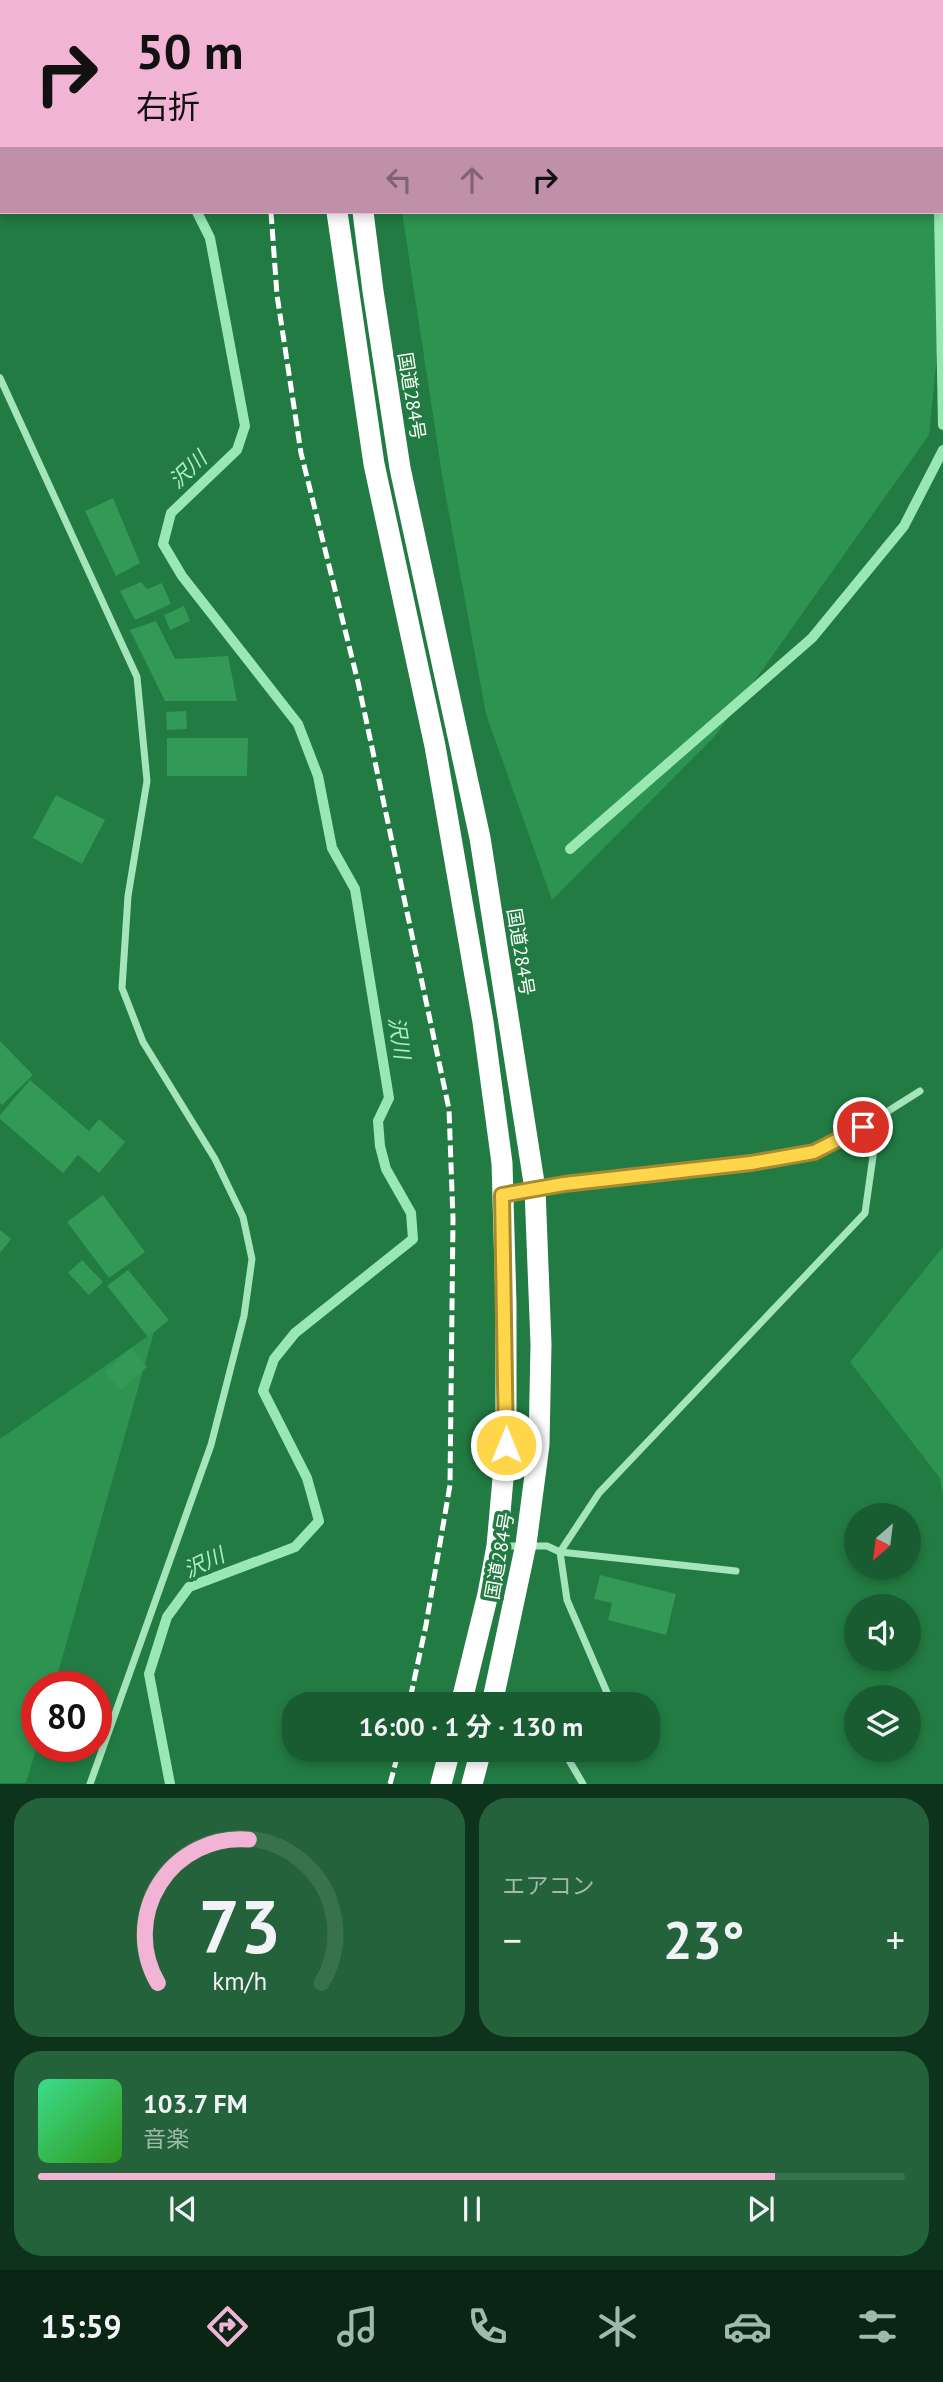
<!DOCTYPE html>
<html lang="ja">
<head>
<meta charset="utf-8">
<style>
	body { margin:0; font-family:"PT Sans","Noto Sans JP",sans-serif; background:#23623a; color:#f1f3f6; height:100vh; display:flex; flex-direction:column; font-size:26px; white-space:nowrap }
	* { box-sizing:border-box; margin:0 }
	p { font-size:23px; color:#9fbaac }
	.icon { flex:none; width:38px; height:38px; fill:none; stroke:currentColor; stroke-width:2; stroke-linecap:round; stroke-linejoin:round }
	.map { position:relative; height:1784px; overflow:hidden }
	.side { display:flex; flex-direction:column; gap:14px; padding:14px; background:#0e331c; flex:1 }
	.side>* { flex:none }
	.hud { position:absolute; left:0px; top:0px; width:943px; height:214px; box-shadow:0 4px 10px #0003; background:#f1b4d4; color:#111; overflow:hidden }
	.needle { width:46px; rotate:208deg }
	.tools { position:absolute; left:844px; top:1503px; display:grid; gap:14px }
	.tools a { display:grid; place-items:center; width:77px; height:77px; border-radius:50%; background:#1a5c32; box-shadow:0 4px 10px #0003; font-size:35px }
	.speed { position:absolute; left:21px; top:1671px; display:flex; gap:14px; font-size:35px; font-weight:700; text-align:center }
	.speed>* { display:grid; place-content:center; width:91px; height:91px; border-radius:50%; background:#1a5c32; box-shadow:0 4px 10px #0003; line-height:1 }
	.speed .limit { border:10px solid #d22; background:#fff; color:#111 }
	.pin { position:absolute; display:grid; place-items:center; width:60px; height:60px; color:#fff; margin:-30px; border:4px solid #fff; border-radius:50%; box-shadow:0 2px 7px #0007 }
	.me { position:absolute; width:77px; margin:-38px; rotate:0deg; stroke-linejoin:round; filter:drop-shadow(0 0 5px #0008) }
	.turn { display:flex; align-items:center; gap:24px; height:147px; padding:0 21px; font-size:32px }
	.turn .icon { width:91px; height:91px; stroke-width:2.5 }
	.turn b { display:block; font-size:49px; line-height:60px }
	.lanes { display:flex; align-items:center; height:66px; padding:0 21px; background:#0003; justify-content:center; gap:35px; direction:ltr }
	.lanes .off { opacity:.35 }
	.big { font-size:52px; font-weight:700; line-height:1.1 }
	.side .tile { flex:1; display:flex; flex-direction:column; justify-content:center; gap:10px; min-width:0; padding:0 24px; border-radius:28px; background:#23623a }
	.side .dial { align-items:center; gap:0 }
	.dial svg { height:182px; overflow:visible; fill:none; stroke:#38714d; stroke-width:7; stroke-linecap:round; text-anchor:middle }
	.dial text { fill:#f1f3f6; stroke:none }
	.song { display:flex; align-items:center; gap:21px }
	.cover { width:84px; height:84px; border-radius:10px; background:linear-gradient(135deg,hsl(150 70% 55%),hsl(110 70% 35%)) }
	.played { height:7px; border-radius:4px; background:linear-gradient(90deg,#f1b4d4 85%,#38714d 85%) }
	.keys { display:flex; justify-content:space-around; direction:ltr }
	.heat { display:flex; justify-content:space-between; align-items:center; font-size:38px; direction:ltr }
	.side .tiles { flex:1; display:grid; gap:14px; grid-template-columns:1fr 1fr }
	.tile:last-child { grid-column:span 2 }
	.trip { position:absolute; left:282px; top:1692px; width:378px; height:70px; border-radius:28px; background:#1a5c32; box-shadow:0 4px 10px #0003; font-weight:700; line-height:70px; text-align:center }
	.dock { display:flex; height:112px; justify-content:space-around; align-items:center; background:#0a2514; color:#9fbaac }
	.dock .icon { width:49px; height:49px }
	.dock .active { color:#f1b4d4 }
	.dock b { font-size:32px; color:#f1f3f6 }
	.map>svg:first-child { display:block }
	.green { fill:#2c9350 }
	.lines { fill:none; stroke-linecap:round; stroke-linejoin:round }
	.stream { stroke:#99e7b3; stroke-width:10 }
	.building { fill:#329956 }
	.street { stroke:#a5e5bb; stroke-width:7 }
	.highway { stroke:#fff; stroke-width:21 }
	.rail { stroke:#fff; stroke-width:5; stroke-dasharray:12 5; stroke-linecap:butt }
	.route-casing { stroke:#a68a30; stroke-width:18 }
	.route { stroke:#ffd54a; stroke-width:12 }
	.labels { text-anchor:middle; stroke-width:7; stroke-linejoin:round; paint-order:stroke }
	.street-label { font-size:19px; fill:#fff; stroke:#227b42 }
	.water-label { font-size:21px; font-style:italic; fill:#b0edc5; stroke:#227b42 }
</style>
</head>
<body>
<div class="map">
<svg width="943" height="1784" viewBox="0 0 943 1784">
	<rect width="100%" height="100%" fill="#227b42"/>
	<!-- green -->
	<g class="green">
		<polygon points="390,0 943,0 943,294 929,435 716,735 552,900 486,714 443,481 402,212 942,212 942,2"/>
		<polygon points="943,1247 943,1498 940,1478 850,1362"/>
		<polygon points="154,1332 54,1687 37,1687 37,1746 26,1783 0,1783 0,1439"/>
	</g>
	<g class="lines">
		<!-- stream -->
		<g class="stream">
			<polyline points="138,0 139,2"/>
			<polyline points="942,192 943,189"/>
			<polyline points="939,212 943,425"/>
			<polyline points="570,849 812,638 904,526 943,450"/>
			<polyline points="170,1784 149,1674 167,1617 189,1587 295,1547 319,1521 307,1478 263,1391 274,1359 295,1333 413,1239 411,1213 386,1169 380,1146 378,1121 389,1098 355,889 332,848 318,776 298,724 182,576 163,544 171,513 237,450 245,426 210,238 197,212"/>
		</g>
	</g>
	<!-- building -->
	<g class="building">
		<polygon points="113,498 140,563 116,576 85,511"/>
		<polygon points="141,582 147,589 162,583 171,604 135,620 120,591"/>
		<polygon points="184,606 190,621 170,630 164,615"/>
		<polygon points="156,621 175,659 228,656 237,701 165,701 130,630"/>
		<polygon points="186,711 187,729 167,730 166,712"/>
		<polygon points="167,738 248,738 247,776 167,776"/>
		<polygon points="56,795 105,820 82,864 33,838"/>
		<polygon points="0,1041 33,1075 2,1105 0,1103"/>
		<polygon points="30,1080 89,1131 99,1119 125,1142 99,1173 78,1155 63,1173 0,1119 0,1115"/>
		<polygon points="103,1195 145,1252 109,1278 67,1222"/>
		<polygon points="0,1230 11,1239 0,1253"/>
		<polygon points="82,1260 103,1282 89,1295 68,1273"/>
		<polygon points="128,1270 169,1320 148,1337 107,1286"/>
		<polygon points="131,1348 147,1367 121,1390 105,1372"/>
		<polygon points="600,1575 676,1594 666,1635 608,1620 612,1603 594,1599"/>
	</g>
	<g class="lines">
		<!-- street -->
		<g class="street">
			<polyline points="0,378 137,677 147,781 128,896 122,988 143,1042 215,1159 243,1217 252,1259 244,1316 211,1445 90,1784"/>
			<polyline points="507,1195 564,1184 751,1163 814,1152 863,1127 920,1091"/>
			<polyline points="498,1546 547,1546 560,1552 736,1571"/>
			<polyline points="467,1694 493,1701 517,1702 521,1704"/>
			<polyline points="612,1704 567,1600 560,1552 599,1493 865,1213 874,1149"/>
			<polyline points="563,1750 583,1784"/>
			<polyline points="632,1750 634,1754"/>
		</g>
		<!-- highway -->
		<g class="highway">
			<polyline points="325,0 325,2"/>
			<polyline points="354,2 354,0"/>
			<polyline points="337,212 374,464 435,746 483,1022 502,1163 506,1304 506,1445 497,1546 488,1594 461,1704"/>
			<polyline points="363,212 373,291 400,468 480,838 535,1189 541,1344 539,1445 526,1544 492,1704"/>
			<polyline points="441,1784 450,1750"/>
			<polyline points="472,1784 481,1750"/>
		</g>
		<!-- rail -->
		<g class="rail">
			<polyline points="258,2 258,0"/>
			<polyline points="271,212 277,295 301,453 358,682 449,1109 453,1219 450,1485 426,1625 409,1704"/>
			<polyline points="390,1784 399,1750"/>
		</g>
	</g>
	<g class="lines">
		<!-- route casing -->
		<g class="route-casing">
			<polyline id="route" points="506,1445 502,1195 564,1184 751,1163 814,1152 863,1127"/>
		</g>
		<!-- route -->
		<use href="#route" class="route"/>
	</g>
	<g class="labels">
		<!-- street labels -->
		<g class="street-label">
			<text transform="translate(412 396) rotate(81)" y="7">国道284号</text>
			<text transform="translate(521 952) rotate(81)" y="7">国道284号</text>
			<text transform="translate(499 1556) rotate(-80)" y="7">国道284号</text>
		</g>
		<!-- water labels -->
		<g class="water-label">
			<text transform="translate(188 470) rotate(-43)" y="7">沢川</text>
			<text transform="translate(399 1038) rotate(81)" y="7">沢川</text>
			<text transform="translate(204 1563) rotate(-25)" y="7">沢川</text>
		</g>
	</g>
</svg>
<div class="tools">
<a><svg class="needle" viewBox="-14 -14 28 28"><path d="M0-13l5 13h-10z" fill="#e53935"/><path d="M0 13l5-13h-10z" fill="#9fbaac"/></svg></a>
<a><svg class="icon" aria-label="sound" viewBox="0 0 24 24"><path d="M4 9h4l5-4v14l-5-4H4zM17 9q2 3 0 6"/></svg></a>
<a><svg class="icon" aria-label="layers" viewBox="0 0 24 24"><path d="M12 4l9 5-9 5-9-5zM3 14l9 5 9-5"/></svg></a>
</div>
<div class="speed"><div class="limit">80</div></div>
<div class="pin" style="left:863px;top:1127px;background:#d93025"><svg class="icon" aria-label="arrive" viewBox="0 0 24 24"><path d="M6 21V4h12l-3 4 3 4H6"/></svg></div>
<svg class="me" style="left:506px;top:1445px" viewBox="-20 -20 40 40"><circle r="17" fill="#ffd54a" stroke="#fff" stroke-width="3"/><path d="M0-11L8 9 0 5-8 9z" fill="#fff"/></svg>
<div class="trip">16:00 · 1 分 · 130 m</div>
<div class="hud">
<div class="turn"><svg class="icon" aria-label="right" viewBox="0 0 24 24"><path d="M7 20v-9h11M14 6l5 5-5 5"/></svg><div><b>50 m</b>右折</div></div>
<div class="lanes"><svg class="icon off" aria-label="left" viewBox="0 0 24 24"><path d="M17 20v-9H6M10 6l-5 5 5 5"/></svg><svg class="icon off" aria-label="ahead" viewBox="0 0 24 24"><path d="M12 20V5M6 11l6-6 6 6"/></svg><svg class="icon" aria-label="right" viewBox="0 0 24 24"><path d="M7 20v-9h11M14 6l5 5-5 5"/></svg></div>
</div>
</div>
<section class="side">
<div class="tiles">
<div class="tile dial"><svg viewBox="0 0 100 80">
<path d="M14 69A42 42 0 1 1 86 69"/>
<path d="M14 69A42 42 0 0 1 54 6" stroke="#f1b4d4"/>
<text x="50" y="56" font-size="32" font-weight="700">73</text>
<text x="50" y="72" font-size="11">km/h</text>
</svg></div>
<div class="tile"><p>エアコン</p>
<div class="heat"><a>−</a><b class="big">23°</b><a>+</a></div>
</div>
<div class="tile">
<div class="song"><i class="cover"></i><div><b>103.7 FM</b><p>音楽</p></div></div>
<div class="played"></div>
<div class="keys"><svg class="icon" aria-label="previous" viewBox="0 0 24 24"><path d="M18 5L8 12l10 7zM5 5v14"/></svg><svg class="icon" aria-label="pause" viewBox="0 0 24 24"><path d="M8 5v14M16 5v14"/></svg><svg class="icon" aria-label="next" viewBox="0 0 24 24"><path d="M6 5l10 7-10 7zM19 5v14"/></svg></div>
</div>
</div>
</section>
<nav class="dock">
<b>15:59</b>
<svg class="icon active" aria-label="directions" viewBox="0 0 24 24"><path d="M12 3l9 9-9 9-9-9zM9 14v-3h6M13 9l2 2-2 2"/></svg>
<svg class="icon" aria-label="music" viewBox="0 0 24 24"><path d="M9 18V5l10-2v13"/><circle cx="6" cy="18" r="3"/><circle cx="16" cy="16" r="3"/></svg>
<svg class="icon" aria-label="phone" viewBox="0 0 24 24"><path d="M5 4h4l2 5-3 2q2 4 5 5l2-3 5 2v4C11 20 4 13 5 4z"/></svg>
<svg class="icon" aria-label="climate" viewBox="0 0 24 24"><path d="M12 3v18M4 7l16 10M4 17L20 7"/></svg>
<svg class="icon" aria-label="car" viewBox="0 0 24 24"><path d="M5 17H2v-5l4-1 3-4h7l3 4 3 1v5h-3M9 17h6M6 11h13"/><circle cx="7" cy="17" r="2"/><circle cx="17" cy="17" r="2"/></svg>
<svg class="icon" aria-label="filters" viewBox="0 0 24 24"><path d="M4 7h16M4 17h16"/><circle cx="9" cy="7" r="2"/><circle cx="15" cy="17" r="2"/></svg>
</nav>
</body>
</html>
